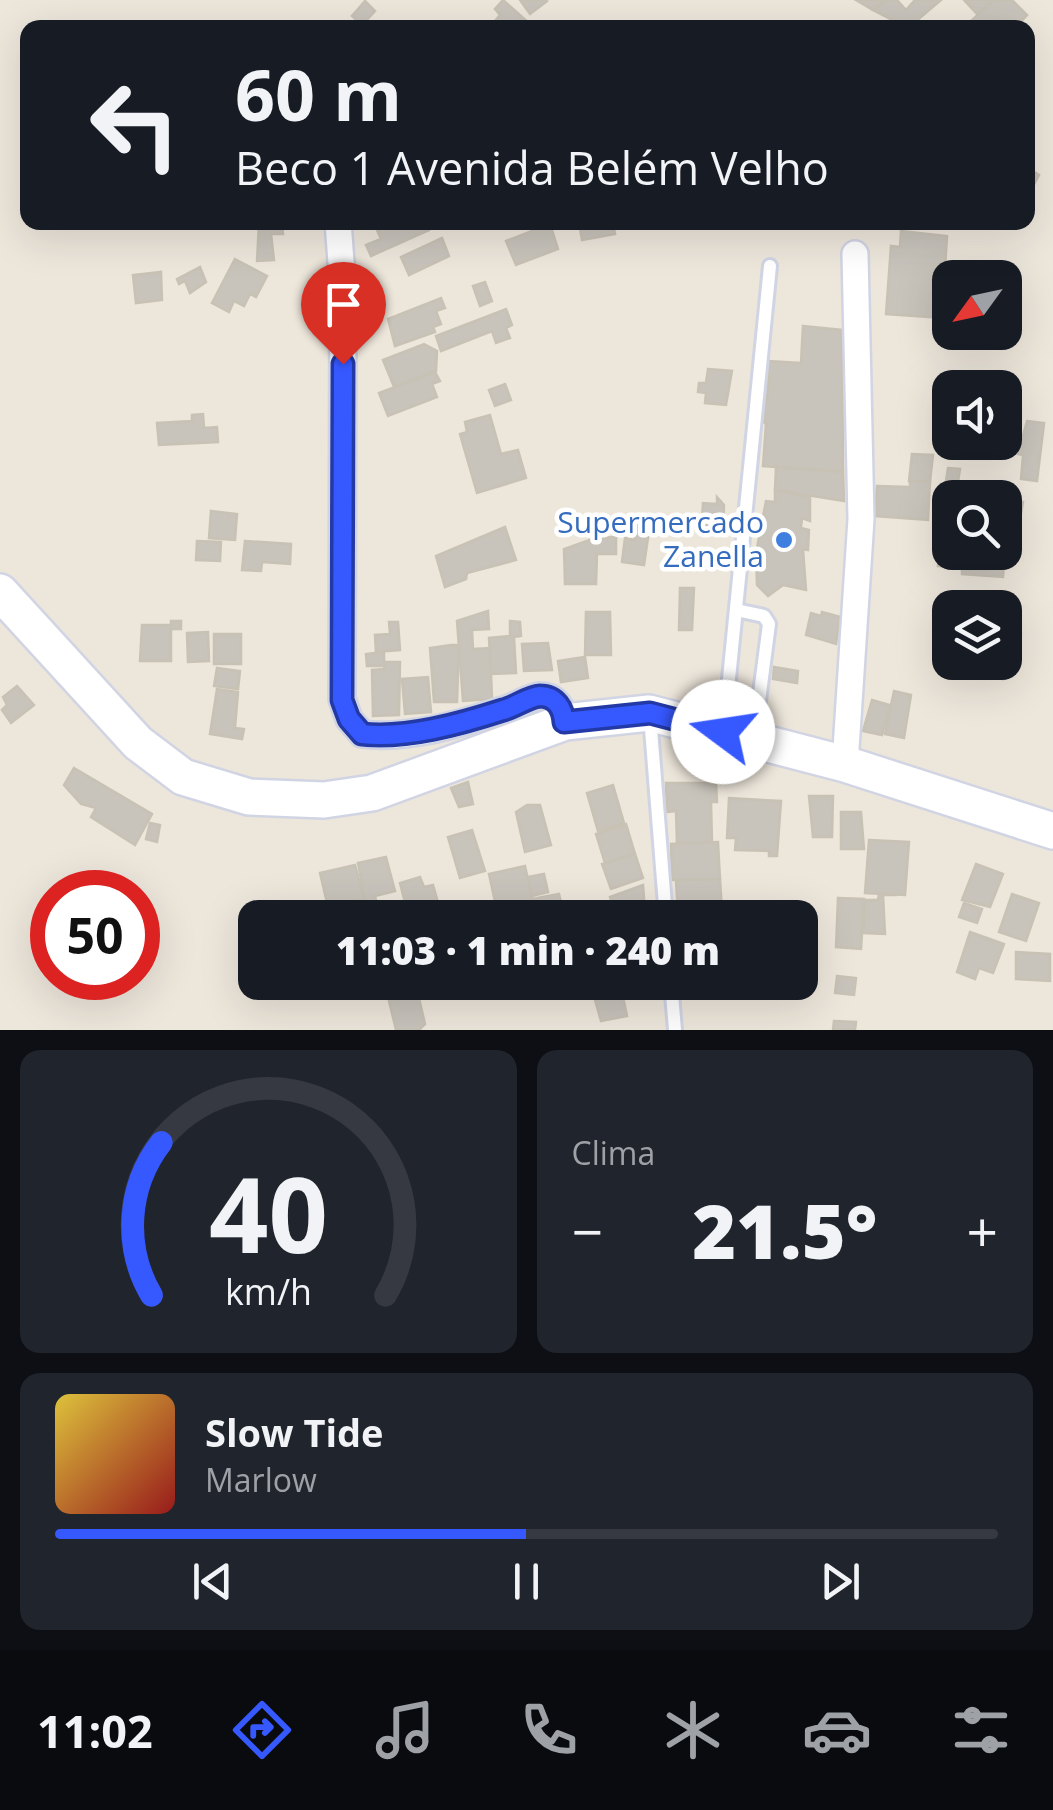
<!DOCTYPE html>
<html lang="pt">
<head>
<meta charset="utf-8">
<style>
	body { margin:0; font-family:"Open Sans",sans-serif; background:#20242c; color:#f1f3f6; height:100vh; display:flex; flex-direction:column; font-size:38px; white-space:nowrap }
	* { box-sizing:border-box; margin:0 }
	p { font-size:32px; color:#9ea1a6 }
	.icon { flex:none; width:55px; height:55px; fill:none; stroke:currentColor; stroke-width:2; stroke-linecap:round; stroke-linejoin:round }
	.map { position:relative; height:1030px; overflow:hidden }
	.details { display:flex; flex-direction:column; gap:20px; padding:20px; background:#0d0f14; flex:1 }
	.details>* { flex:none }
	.guide { position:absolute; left:20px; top:20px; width:1015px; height:210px; border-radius:20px; box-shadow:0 10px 40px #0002; background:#171b24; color:#f1f3f6; overflow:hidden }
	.needle { width:65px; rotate:237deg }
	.buttons { position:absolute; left:932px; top:260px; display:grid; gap:20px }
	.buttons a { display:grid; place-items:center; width:90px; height:90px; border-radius:20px; background:#171b24; box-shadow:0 10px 40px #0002; font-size:50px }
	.speed { position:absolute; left:30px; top:870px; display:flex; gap:20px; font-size:50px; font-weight:700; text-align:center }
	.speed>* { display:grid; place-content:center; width:130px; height:130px; border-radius:50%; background:#171b24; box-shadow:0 10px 40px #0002; line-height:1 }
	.speed .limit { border:15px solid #d22; background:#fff; color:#111 }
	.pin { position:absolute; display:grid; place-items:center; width:85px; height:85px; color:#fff; margin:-102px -42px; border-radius:50% 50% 50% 0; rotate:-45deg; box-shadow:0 0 10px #0007 }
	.pin .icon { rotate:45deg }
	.me { position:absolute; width:110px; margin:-55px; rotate:284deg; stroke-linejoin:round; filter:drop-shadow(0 0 8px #0008) }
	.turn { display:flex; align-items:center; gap:35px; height:210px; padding:0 50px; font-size:45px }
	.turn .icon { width:130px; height:130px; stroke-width:2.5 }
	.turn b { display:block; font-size:70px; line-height:85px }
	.big { font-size:75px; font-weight:800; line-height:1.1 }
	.details .tile { flex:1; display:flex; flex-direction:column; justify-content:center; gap:15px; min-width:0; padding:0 35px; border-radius:20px; background:#20242c }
	.details .dial { align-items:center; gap:0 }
	.dial svg { height:260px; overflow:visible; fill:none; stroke:#363941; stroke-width:7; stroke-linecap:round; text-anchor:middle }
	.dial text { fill:#f1f3f6; stroke:none }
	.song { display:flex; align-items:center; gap:30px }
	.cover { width:120px; height:120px; border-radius:15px; background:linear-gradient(135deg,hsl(50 70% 55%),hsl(0 70% 35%)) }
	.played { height:10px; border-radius:5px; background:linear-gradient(90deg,#3658ff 50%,#363941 50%) }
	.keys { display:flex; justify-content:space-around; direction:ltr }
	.heat { display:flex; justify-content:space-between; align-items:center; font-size:55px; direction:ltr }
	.details .tiles { flex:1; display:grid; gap:20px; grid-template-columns:1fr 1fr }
	.tile:last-child { grid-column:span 2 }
	.trip { position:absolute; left:238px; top:900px; width:580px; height:100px; border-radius:20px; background:#171b24; box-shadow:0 10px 40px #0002; font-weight:800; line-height:100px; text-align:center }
	.dock { display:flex; height:160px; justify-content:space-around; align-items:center; background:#090b0e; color:#9ea1a6 }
	.dock .icon { width:70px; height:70px }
	.dock .current { color:#3658ff }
	.dock b { font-size:45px; color:#f1f3f6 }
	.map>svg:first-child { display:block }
	.building { fill:#c8c3bb; stroke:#c8c2b5; stroke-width:2.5 }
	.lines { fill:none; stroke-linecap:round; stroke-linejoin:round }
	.service-casing { stroke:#d1d4e3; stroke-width:18 }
	.minor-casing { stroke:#d1d4e3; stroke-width:30 }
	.secondary-casing { stroke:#d1d4e3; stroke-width:40 }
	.service { stroke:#fff; stroke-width:12 }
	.minor { stroke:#fff; stroke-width:25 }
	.secondary { stroke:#fff; stroke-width:35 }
	.route-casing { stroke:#2339a6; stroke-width:25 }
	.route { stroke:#3658ff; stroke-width:18 }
	.shop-dot { fill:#3f7fe0; stroke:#fff; stroke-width:4 }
	.labels { text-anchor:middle; stroke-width:9; stroke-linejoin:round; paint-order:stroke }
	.shop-label { font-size:30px; fill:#366cbe; stroke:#fff; text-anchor:end }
</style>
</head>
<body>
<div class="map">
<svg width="1053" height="1030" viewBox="0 0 1053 1030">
	<rect width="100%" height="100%" fill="#ede6db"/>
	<!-- building -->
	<g class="building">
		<polygon points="503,0 530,24 526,28 489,28 500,15 495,9"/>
		<polygon points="520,0 546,0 547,1 530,14"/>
		<polygon points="856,0 887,0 873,10"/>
		<polygon points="887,0 897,0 906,10 915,0 941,0 908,28 873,10"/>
		<polygon points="964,0 994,0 978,15"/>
		<polygon points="994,0 1012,0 1027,15 1015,28 979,28 972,20"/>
		<polygon points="365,1 375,11 362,25 352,16"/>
		<polygon points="1028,168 1039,175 1028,196"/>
		<polygon points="395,222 426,222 429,230 371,256 366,245 381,239 377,230"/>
		<polygon points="579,222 613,222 615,234 582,240"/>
		<polygon points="282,223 283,234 271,234 274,260 257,261 259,224"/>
		<polygon points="550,224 558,249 516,265 506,241"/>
		<polygon points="901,231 947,236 942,318 886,314 891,246 900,247"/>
		<polygon points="442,238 449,256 409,275 401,257"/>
		<polygon points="235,259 267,276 256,297 250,294 244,306 234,301 229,312 212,303"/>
		<polygon points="200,267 206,282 190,293 185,281 179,284 177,279"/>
		<polygon points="161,272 162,300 136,303 133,275"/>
		<polygon points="485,282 492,301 480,306 473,286"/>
		<polygon points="441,298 445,308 436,311 441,324 433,327 435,332 395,346 388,319"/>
		<polygon points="506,309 512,325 506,328 510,338 496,343 492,331 441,351 436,336"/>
		<polygon points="803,326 842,330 843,472 763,466 766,424 758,417 759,399 767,400 769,361 801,363"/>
		<polygon points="424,344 437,351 436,371 394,387 383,360"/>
		<polygon points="708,369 732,371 726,405 705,403 706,393 698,392 699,383 706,383"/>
		<polygon points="435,372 440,381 432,384 437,397 388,416 379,393"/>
		<polygon points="505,384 511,400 495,406 489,390"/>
		<polygon points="203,414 204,428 217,427 218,442 159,445 157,423 192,421 192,415"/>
		<polygon points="490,415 501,454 518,450 526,478 477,493 460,434 467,432 465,422"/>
		<polygon points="1027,421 1044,423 1037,481 1021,479 1023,455 1018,454"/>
		<polygon points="912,454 933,455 930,482 909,481"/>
		<polygon points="776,467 843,472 844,501 775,490"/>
		<polygon points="948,468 960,469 958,482 946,481"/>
		<polygon points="910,481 930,482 928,520 875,516 877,486 910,487"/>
		<polygon points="775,490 810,497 810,521 802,518 801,528 809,530 808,550 803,549 806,590 783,585 768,596 757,585 756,553 766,501 775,502"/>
		<polygon points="717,497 724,505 723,535 701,534 703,503 717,504"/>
		<polygon points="1005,498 1023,502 1019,525 1005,523"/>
		<polygon points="211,511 237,514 235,540 209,538"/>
		<polygon points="643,516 649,531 644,565 622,562 625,538 635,540 634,520"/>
		<polygon points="941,526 950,527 950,552 1005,552 1003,577 962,574 962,567 938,566"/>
		<polygon points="505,527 516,560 467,573 466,579 445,587 436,556"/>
		<polygon points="616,537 616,554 597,554 596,584 565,584 564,549 595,538"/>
		<polygon points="197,541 221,542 220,561 196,560"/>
		<polygon points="245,541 291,544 290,564 262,562 261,571 242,570"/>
		<polygon points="680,588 694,588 692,630 679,630"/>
		<polygon points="488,611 489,629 472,630 473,649 490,648 492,699 463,701 457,621"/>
		<polygon points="586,612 610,612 611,655 585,655"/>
		<polygon points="822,612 840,617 836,644 806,635 811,613 821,616"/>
		<polygon points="171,621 181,621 181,629 171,629 171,661 140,661 142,625 171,625"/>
		<polygon points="510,621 520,622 521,636 514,637 516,673 491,674 489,638 510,636"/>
		<polygon points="389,622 398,622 400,650 376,652 375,635 390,634"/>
		<polygon points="208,632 209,661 188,662 187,633"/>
		<polygon points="1008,633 1021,634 1011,674 1005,673 1003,679 966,674 967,662 1005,662"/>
		<rect x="214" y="634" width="27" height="30"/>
		<polygon points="548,643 552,670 524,671 522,644"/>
		<polygon points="451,645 459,645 457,702 434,702 430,648"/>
		<polygon points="384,652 384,666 367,666 366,654"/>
		<polygon points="585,657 588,678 561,682 558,661"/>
		<polygon points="385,662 400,662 399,715 373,716 372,670 384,669"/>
		<polygon points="774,667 798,671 797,683 773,679"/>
		<polygon points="217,668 240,671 238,689 214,686"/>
		<polygon points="428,677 431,712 405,714 402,679"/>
		<polygon points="17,686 34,705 11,723 2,710 7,705 3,697"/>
		<polygon points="217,689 238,692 235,728 244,729 242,739 210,734"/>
		<polygon points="894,691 911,695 904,738 885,734"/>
		<polygon points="872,700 890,705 882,735 863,731"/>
		<polygon points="74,768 152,814 135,845 91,817 96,808 81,804 64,785"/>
		<polygon points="468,782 473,804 459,807 451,788"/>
		<polygon points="666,783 716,783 717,802 711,802 712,843 677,844 676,811 667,812"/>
		<polygon points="613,785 624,823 598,831 587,793"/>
		<polygon points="809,796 833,796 832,837 813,837"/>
		<polygon points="729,798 781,801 777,856 769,856 769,851 735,850 736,838 727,838"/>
		<polygon points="527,805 540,805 551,845 525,852 516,812"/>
		<polygon points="841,812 861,812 864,849 841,849"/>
		<polygon points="150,823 160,825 157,842 146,839"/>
		<polygon points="626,824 635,854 605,863 596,834"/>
		<polygon points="472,830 485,871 460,878 448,837"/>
		<polygon points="869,840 909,842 905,895 865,893"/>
		<polygon points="718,842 720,879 672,880 671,844"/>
		<polygon points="635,854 643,878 611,889 602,864"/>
		<polygon points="386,857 395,891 375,896 377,904 367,911 358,863"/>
		<polygon points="976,864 1003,874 990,907 962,900"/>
		<polygon points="355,865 364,899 328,907 320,873"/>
		<polygon points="525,866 535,911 518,915 516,907 497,911 489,874"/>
		<polygon points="544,874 548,892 532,896 528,877"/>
		<polygon points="420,877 424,887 433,885 439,906 430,909 432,918 409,918 400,883"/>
		<polygon points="720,879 722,911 678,917 676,880"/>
		<polygon points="643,885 645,911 617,918 610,897"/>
		<polygon points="559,894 565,918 537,918 532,899"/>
		<polygon points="879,894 897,895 883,895 885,934 863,933 865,900 878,900"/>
		<polygon points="1012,894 1039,903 1026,941 999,932"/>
		<polygon points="838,898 864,899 861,949 836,947"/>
		<polygon points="964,903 982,909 977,923 959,917"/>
		<polygon points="407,906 409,918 369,918 369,916"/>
		<polygon points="970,932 1004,944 993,973 979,968 975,979 957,972"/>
		<polygon points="1016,952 1050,954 1050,981 1016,979"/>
		<polygon points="837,976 856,978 854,995 835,993"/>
		<polygon points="590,982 627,982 628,986 621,987 627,1016 601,1021"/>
		<polygon points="418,994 425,1024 419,1030 396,1030 389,1001"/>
		<polygon points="834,1021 856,1022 855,1030 833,1030"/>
	</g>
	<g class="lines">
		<!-- service casing -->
		<g class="service-casing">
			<g id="service">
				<polyline points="736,610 764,616 769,624 754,739"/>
				<polyline points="650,716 666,918"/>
				<polyline points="724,729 770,266"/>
				<polyline points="671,982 675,1030"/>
			</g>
		</g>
		<!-- minor casing -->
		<g class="minor-casing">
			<g id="minor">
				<path d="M338 222 343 289 342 699 349 719 362 734C406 740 461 724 503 710 515 707 528 697 540 696 556 696 563 709 565 722"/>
				<polyline points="845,764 861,519 855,254"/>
			</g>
		</g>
		<!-- secondary casing -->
		<g class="secondary-casing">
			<polyline id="secondary" points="0,592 138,743 183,777 249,797 324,800 372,793 565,722 649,713 845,764 1053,831"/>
		</g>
		<!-- service -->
		<use href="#service" class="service"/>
		<!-- minor -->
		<use href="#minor" class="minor"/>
		<!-- secondary -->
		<use href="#secondary" class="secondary"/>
	</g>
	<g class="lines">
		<!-- route casing -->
		<g class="route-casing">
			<path id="route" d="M343 364 342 700 349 719 362 734C406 739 460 724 503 710 515 707 528 697 540 696 556 696 563 709 564 722L650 713 723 732"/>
		</g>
		<!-- route -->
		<use href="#route" class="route"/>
	</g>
	<!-- markers -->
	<circle class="shop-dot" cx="784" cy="540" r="10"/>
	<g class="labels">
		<!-- shop labels -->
		<g class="shop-label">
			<text x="764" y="533">Supermercado<tspan x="764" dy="34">Zanella</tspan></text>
		</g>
	</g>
</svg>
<div class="buttons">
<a><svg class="needle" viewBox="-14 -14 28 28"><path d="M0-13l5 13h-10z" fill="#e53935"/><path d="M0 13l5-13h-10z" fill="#9ea1a6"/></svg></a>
<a><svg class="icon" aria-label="sound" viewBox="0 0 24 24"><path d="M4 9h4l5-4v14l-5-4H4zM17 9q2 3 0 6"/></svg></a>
<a><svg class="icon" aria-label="search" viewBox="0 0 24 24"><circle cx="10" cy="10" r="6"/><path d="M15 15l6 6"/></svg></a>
<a><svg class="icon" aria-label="layers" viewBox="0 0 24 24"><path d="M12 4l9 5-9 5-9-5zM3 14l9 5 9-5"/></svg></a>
</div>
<div class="speed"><div class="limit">50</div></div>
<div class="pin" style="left:343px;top:364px;background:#d93025"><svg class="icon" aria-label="arrive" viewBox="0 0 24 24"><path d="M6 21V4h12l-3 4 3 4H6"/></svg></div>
<svg class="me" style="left:723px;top:732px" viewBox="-20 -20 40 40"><circle r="19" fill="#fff"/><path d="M0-13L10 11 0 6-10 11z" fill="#3658ff"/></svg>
<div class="trip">11:03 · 1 min · 240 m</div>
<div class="guide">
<div class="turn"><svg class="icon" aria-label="left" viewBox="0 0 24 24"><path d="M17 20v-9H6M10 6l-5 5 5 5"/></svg><div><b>60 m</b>Beco 1 Avenida Belém Velho</div></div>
</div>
</div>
<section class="details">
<div class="tiles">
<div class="tile dial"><svg viewBox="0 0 100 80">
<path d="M14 69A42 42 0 1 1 86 69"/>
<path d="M14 69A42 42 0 0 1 17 22" stroke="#3658ff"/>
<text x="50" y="56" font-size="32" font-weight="700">40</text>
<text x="50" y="72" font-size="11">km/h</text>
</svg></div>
<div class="tile"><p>Clima</p>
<div class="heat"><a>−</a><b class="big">21.5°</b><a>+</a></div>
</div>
<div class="tile">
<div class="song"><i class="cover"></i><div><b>Slow Tide</b><p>Marlow</p></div></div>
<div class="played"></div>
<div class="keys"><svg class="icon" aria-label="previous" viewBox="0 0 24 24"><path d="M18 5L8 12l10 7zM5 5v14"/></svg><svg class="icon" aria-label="pause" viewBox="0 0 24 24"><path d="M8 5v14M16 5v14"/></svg><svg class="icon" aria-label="next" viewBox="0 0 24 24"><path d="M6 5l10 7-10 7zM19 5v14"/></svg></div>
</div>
</div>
</section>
<nav class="dock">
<b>11:02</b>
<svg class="icon current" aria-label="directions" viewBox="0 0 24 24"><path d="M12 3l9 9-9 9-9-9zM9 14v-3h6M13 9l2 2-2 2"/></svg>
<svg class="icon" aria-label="music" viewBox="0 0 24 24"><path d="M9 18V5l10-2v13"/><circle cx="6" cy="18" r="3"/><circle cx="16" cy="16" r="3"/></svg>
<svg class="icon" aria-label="phone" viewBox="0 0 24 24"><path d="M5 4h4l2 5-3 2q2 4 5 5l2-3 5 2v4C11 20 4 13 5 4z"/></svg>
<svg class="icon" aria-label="climate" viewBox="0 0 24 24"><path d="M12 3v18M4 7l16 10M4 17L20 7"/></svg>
<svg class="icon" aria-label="car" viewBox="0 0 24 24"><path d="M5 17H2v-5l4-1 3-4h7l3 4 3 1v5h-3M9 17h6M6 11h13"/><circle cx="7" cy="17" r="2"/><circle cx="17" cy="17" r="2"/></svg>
<svg class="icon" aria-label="filters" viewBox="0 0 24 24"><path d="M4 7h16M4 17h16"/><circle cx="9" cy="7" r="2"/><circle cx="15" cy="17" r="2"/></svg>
</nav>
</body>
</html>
